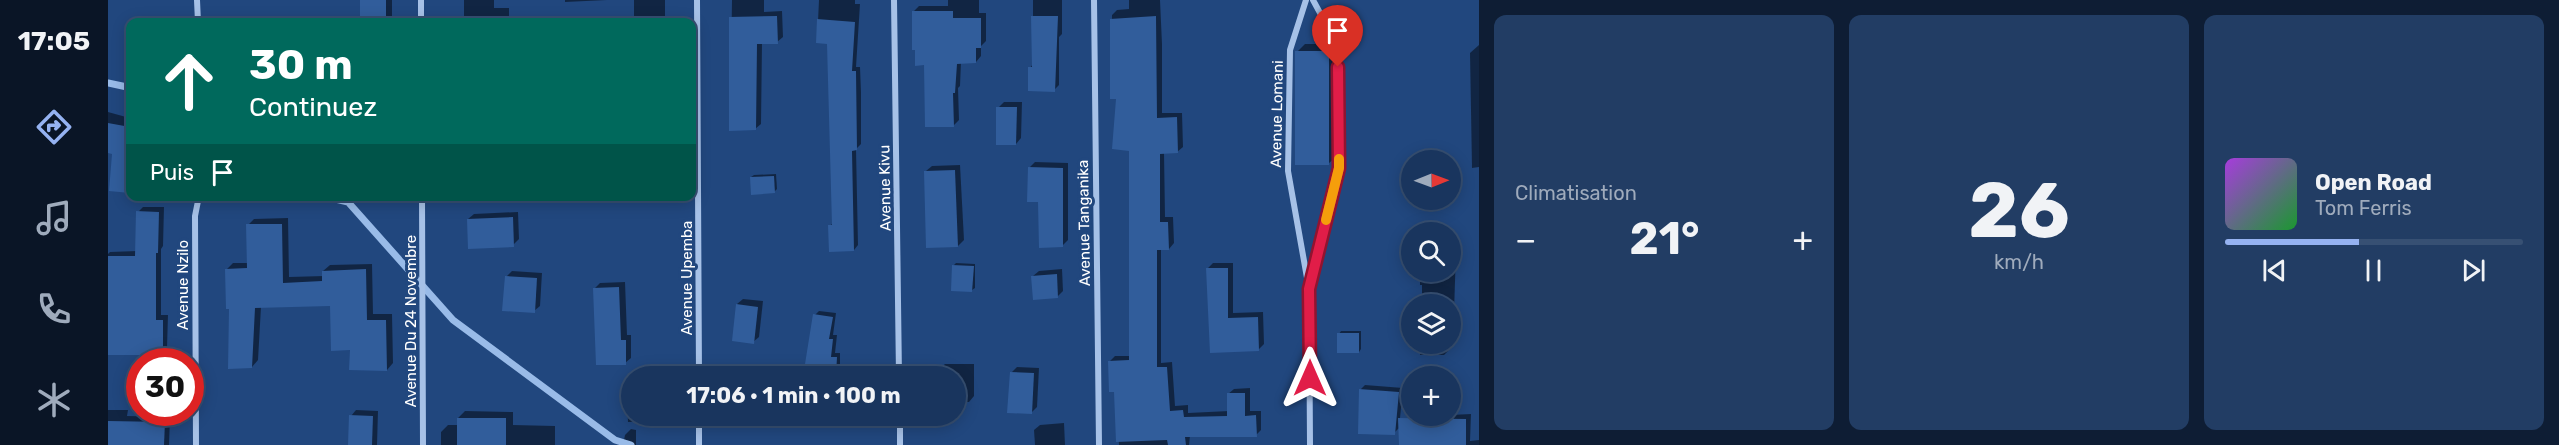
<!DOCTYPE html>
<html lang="fr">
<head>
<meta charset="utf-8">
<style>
	body { margin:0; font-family:Rubik,sans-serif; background:#223d64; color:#f1f3f6; height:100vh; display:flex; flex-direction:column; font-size:22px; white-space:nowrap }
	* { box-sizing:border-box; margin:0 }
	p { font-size:20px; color:#9fabbc }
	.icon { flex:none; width:33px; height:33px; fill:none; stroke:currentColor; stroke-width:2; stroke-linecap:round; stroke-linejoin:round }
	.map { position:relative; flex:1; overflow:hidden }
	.panel { display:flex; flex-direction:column; gap:15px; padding:15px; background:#0e1d34; width:1080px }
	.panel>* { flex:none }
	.banner { position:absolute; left:18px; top:18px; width:570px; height:183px; border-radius:12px; box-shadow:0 3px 15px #0003,0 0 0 2px #375073; background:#00695c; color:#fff; overflow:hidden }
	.needle { width:39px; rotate:89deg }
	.buttons { position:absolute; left:1293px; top:150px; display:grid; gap:12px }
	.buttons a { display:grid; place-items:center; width:60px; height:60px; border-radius:50%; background:#19355e; box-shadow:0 3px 15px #0003,0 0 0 2px #375073; font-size:30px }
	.speed { position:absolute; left:18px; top:348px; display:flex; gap:12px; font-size:30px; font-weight:700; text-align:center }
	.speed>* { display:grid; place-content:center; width:78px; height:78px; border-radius:50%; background:#19355e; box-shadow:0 3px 15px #0003,0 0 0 2px #375073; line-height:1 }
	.speed .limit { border:9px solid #d22; background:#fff; color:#111 }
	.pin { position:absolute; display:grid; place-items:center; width:51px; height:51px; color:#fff; margin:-62px -26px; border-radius:50% 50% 50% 0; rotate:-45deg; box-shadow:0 0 6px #0007 }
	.pin .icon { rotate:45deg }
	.me { position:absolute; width:66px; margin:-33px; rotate:0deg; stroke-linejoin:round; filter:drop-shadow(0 0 4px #0008) }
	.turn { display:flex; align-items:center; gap:21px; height:126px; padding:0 24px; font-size:27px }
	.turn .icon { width:78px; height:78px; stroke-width:2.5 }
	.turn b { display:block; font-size:42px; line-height:51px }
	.then { display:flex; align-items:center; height:57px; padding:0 24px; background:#0003; gap:12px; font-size:22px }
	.big { font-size:45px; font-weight:700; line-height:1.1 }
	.panel .widget { flex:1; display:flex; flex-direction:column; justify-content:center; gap:9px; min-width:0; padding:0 21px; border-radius:12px; background:#223d64 }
	.panel .dial { align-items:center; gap:0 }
	.dial b { font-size:78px; line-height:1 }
	.song { display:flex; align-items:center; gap:18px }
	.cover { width:72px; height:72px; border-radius:9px; background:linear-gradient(135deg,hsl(280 70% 55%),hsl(130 70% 35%)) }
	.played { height:6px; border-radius:3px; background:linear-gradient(90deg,#95b2f1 45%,#375073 45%) }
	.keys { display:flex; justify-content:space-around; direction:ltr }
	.heat { display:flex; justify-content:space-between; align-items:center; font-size:33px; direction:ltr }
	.panel .tiles { flex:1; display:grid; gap:15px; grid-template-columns:repeat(3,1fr) }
	.trip { position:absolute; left:513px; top:366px; width:345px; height:60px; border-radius:30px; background:#19355e; box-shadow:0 3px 15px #0003,0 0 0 2px #375073; font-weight:700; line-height:60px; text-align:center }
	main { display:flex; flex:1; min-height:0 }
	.tabs { display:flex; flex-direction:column; width:108px; justify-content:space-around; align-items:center; background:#0a1526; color:#9fabbc }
	.tabs .icon { width:42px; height:42px }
	.tabs .active { color:#95b2f1 }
	.tabs b { font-size:27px; color:#f1f3f6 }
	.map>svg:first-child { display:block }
	.shadow { fill:#0007 }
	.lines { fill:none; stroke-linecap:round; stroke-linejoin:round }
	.stream { stroke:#99bbe8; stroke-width:7 }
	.building { fill:#315d9b }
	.minor { stroke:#a6c1e7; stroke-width:6 }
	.route-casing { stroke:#92132f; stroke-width:15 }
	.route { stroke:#e11d48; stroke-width:10 }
	.slow { stroke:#f59e0b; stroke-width:10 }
	.labels { text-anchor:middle; stroke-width:6; stroke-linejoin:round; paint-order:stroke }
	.street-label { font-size:15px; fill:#fff; stroke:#21477e }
</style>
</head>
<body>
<main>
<nav class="tabs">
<b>17:05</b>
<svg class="icon active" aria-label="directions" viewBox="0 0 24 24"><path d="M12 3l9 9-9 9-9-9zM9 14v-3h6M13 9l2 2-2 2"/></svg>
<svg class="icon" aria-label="music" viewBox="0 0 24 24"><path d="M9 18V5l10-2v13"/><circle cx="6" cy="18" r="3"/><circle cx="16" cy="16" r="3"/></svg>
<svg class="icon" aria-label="phone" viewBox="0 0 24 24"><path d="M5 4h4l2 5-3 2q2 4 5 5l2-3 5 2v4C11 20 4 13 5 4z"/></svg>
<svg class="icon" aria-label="climate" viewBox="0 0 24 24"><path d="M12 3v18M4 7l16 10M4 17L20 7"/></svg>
</nav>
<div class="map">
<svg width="1371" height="445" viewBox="0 0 1371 445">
	<rect width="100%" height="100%" fill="#21477e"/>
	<!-- shadow -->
	<g class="shadow">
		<rect x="254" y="0" width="30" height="22"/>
		<polygon points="356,0 386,0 386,8 401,8 401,22 353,22 356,20"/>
		<polygon points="457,0 499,0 457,2"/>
		<rect x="526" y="0" width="31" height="22"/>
		<polygon points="624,0 656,0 656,12 674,11 675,37 669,42 654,43 653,124 647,129 622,129"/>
		<polygon points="711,0 747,0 747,4 752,4 748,67 752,67 753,92 753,144 748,149 750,245 746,250 722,226 726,222 721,43 709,42"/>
		<polygon points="840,0 871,0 871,13 878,13 878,41 873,46 873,56 868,62 853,62 852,86 850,88 851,120 845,126 817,64 805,12 811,6 840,6"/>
		<polygon points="925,0 954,0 954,34 951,37 951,85 946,90 922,68 925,64"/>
		<polygon points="1021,0 1052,0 1054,44 1054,113 1074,113 1075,147 1069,152 1056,152 1057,217 1065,217 1066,243 1061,249 1053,249 1053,363 1064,362 1067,406 1080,405 1080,413 1121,411 1120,394 1126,389 1142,388 1142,411 1153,411 1153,430 1148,435 1082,436 1081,445 1011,445 1008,391 1002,361 1007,356 1023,356 1022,149 1010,97 1003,97 1004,15 1009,10 1021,9"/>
		<polygon points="1197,44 1229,44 1229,156 1220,164 1189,52"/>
		<polygon points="1371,45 1371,167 1364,168 1362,53"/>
		<polygon points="896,102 914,102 913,138 908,144 890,108"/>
		<polygon points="0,112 18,117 17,121 22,122 22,192 2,190 6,153 0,151"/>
		<polygon points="927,162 960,163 960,240 954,246 931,201 921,168"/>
		<polygon points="852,165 856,240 850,246 818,171 824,166"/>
		<polygon points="668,174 669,189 666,192 643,177 646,175"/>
		<polygon points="35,207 56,207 55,246 53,249 53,315 60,315 59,348 54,354 0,354 0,254 2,252 29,251 30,212"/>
		<polygon points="410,212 411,239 405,245 360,219 366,214"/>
		<polygon points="180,218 181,277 216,276 215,271 222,265 264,264 265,314 284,314 285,363 279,370 243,349 223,305 153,307 150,360 144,367 122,307 119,269 125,263 141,263 140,225 146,219"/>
		<polygon points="1342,250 1348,250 1346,313 1342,317 1342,304 1314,304 1314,285 1312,285 1312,272 1342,272"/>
		<polygon points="848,263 867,264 867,288 864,290 845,266"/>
		<polygon points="1105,263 1125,263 1125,313 1155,312 1156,344 1151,349 1103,352 1100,268"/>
		<polygon points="954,269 955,291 949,297 925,276 931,271"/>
		<polygon points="404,271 434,273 432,306 426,311 398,277"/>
		<polygon points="517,282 519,335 523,335 523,358 517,363 486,289 492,283"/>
		<polygon points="635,299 655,301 651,337 645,342 629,304"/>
		<polygon points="711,311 728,313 725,335 729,335 727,353 732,353 732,376 703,376 707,315"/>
		<polygon points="1233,331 1253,331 1253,349 1251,352 1231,334"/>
		<polygon points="1313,344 1341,344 1341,350 1336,355 1312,355"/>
		<polygon points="837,364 866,364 866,396 861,402 848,402 848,376 831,376 831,369"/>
		<polygon points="909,367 931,368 929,407 923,413 903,373"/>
		<polygon points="1257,385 1295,388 1291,428 1286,433 1252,390"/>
		<polygon points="524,393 524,416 576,416 571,421 520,422 519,397"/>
		<polygon points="0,410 20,410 19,416 62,417 61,445 0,445"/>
		<polygon points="248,410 270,411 269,445 243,445 243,416"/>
		<polygon points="357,411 405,412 405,425 447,426 447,445 333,445 333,432 340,425 350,425 350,418"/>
		<polygon points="1363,414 1362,441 1371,440 1371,445 1340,445 1318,419 1322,416"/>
		<polygon points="632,416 668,416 664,419 632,417"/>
		<polygon points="956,423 957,445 927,445 926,430 932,425"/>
		<polygon points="523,429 528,430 528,445 515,445 517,435"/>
	</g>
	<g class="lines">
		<!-- stream -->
		<g class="stream">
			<polyline points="0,83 19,87 22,91"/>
			<polyline points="215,196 240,202 345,320 507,440 523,445"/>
		</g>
	</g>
	<!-- building -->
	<g class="building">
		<rect x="252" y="0" width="26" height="22"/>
		<polygon points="804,11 845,11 845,18 873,18 873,48 868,48 868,63 849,64 847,93 845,93 846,127 817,127 816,65 807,66 807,50 804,50"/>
		<polygon points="669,16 670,44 649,44 648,130 621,131 621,17"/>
		<polygon points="923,16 950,16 947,92 920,91 920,67 924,67"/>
		<polygon points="1048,16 1049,118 1069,117 1070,153 1052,154 1052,222 1060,222 1061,250 1049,250 1049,367 1059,367 1062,411 1075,410 1076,417 1119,416 1119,393 1137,393 1137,416 1148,415 1149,437 1077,437 1078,445 1060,445 1059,440 1008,442 1006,392 1001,392 1000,361 1021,360 1021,151 1004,149 1008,99 1002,99 1002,19"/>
		<polygon points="709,19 747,22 744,71 748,71 749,150 744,151 746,251 721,252 720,225 724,225 719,44 708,43"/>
		<rect x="1187" y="51" width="34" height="114"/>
		<polygon points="888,107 909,107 908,145 888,145"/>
		<polygon points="0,123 22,127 22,193 1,191 4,154 0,153"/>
		<polygon points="920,167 955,168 955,247 931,248 930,202 919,202"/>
		<polygon points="847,170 850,247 818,248 816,171"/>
		<polygon points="666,176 667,193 643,195 642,177"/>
		<polygon points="28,211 51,212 50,253 48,253 48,320 55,320 55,355 0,355 0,256 27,256"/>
		<polygon points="405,217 406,247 360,249 359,219"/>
		<polygon points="138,224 174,224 175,283 214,281 214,271 258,269 259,320 278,320 279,371 241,370 242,350 223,351 222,306 147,308 144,368 120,369 121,309 118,309 117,269 139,268"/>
		<polygon points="844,265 866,266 864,292 843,291"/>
		<polygon points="1098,268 1120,268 1120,318 1150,317 1151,351 1102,353"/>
		<polygon points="949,274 950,298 925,300 923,276"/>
		<polygon points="397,276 429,278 427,313 394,311"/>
		<polygon points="511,287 513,340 518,340 518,365 488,365 485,288"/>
		<polygon points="628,304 650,307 646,344 624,341"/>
		<polygon points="705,314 725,317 721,339 725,339 723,357 729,357 728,376 702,376 702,364 697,364"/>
		<rect x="1229" y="333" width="22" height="20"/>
		<polygon points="902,372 926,373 924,414 899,413"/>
		<polygon points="1251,389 1291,392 1287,435 1250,434"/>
		<polygon points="241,415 265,416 264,445 240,445"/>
		<rect x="349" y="418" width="49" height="27"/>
		<polygon points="1290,418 1358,419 1358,445 1291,445"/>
		<polygon points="0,421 57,422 56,445 0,445"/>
	</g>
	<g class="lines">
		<!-- minor -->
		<g class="minor">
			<polyline points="89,0 90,22"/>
			<polyline points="313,0 313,22"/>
			<polyline points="589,0 591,376"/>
			<polyline points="786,0 791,376"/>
			<polyline points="986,0 991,445"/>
			<polyline points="1198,0 1182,50 1180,171 1201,289 1202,445"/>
			<polyline points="314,196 315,445"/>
			<polyline points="1202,286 1231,168 1230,46 1205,0"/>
			<polyline points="591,416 591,445"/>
			<polyline points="792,416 792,445"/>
			<polyline points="88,445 87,216 91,196"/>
		</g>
	</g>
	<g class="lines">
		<!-- route casing -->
		<g class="route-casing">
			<polyline id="route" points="1202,378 1201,289 1231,168 1230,67"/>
		</g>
		<!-- route -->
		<use href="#route" class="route"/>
		<!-- slow -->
		<polyline class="slow" points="1218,220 1231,168 1231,159"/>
	</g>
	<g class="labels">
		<!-- street labels -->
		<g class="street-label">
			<text transform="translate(1169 114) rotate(-89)" y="5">Avenue Lomani</text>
			<text transform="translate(777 188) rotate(-91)" y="5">Avenue Kivu</text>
			<text transform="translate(976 223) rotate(-91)" y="5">Avenue Tanganika</text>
			<text transform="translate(579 278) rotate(-90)" y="5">Avenue Upemba</text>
			<text transform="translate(75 285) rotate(-90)" y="5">Avenue Nzilo</text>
			<text transform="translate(303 321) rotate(-90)" y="5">Avenue Du 24 Novembre</text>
		</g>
	</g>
</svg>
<div class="buttons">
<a><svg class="needle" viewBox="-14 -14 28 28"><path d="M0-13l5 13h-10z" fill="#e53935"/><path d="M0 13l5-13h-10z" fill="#9fabbc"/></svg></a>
<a><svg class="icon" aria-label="search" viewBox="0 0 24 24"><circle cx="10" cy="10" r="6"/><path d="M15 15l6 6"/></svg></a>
<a><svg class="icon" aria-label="layers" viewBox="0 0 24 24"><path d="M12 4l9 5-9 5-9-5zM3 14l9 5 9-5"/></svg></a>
<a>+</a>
</div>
<div class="speed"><div class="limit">30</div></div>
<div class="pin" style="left:1230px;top:67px;background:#d93025"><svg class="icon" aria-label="arrive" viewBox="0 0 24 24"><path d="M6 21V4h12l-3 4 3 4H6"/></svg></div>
<svg class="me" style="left:1202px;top:378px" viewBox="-20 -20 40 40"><path d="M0-17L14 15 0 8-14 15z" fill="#e11d48" stroke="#fff" stroke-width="4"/></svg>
<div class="trip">17:06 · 1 min · 100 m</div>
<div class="banner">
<div class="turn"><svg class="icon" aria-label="ahead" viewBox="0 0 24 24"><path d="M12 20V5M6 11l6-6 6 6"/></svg><div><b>30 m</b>Continuez</div></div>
<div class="then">Puis<svg class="icon" aria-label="arrive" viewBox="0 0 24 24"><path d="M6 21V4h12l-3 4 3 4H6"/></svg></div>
</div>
</div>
<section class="panel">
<div class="tiles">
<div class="widget"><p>Climatisation</p>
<div class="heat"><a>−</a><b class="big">21°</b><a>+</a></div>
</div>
<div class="widget dial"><b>26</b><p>km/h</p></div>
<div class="widget">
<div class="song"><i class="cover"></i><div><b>Open Road</b><p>Tom Ferris</p></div></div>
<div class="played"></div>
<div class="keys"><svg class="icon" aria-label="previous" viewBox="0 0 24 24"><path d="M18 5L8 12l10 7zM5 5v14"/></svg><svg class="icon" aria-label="pause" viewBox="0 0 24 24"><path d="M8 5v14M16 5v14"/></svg><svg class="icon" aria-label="next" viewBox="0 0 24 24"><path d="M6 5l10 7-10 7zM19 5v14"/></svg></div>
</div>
</div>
</section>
</main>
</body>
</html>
